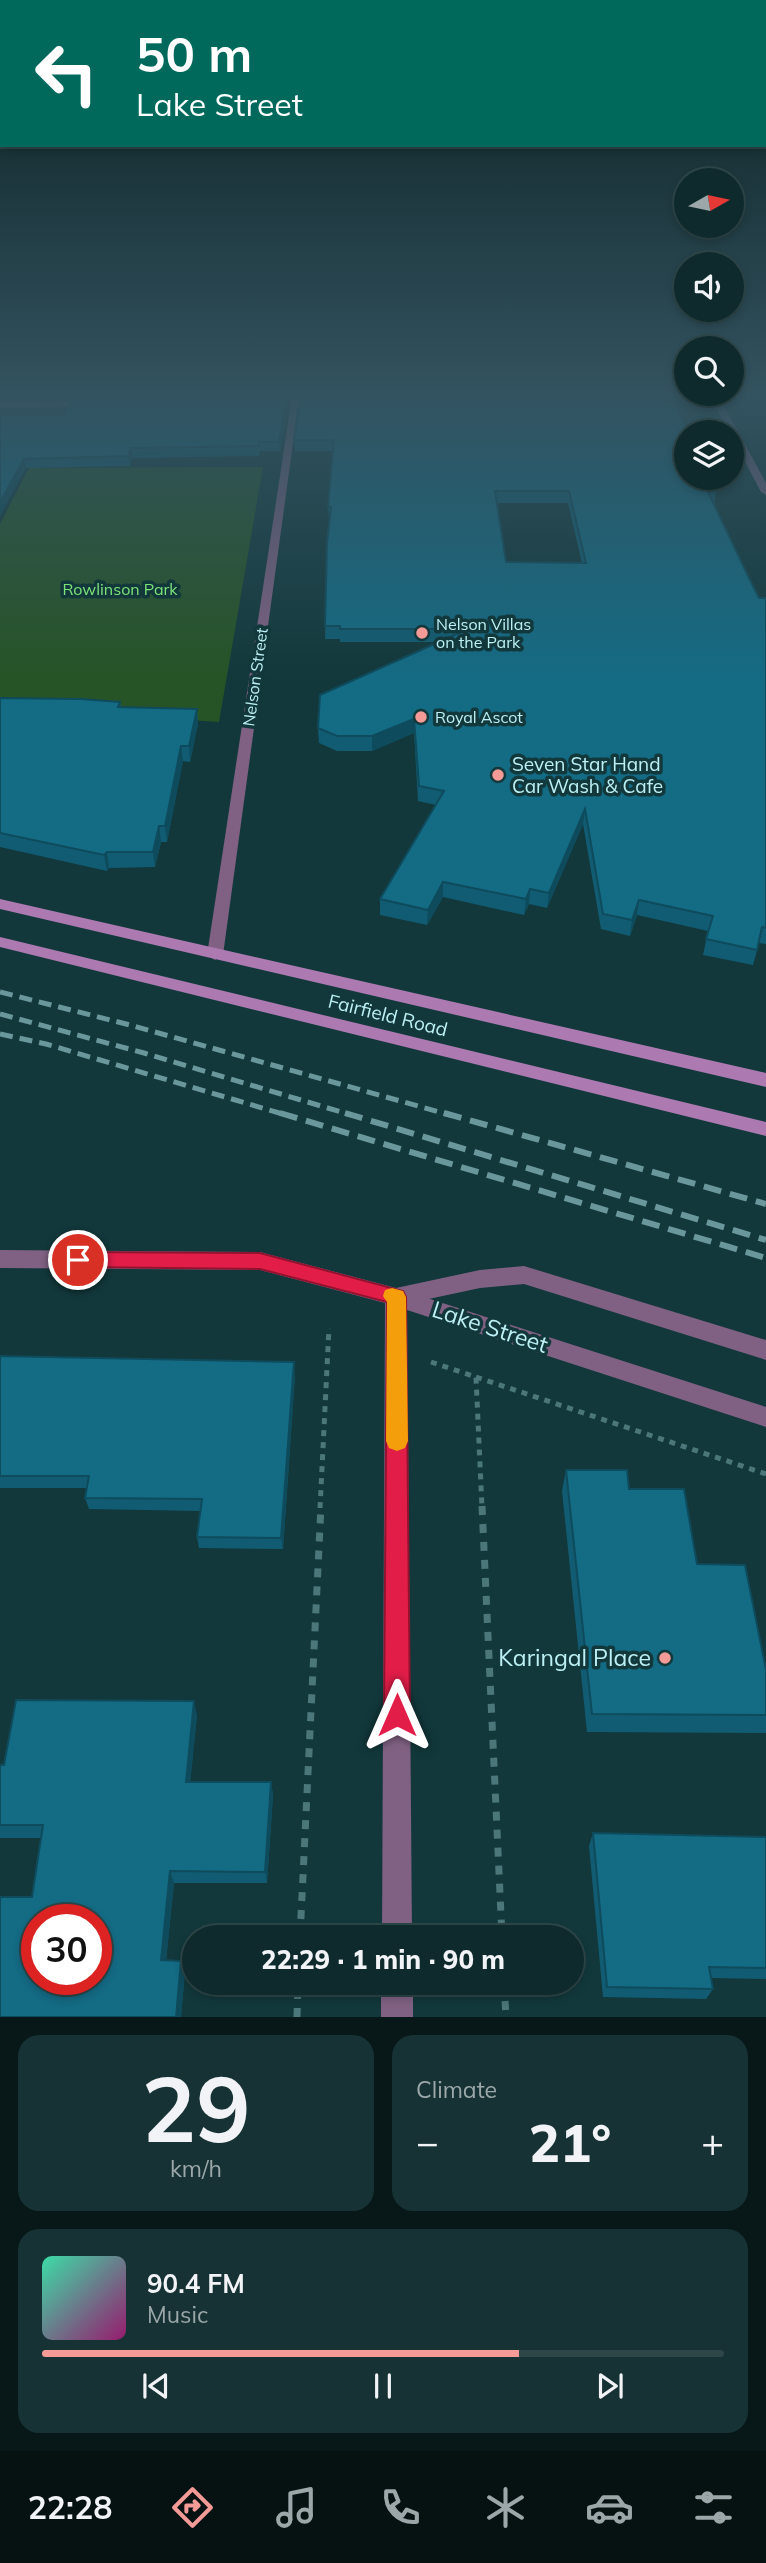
<!DOCTYPE html>
<html lang="en">
<head>
<meta charset="utf-8">
<style>
	body { margin:0; font-family:Mulish,sans-serif; background:#173234; color:#f1f3f6; height:100vh; display:flex; flex-direction:column; font-size:26px; white-space:nowrap }
	* { box-sizing:border-box; margin:0 }
	p { font-size:23px; color:#9ba7a9 }
	.icon { flex:none; width:38px; height:38px; fill:none; stroke:currentColor; stroke-width:2; stroke-linecap:round; stroke-linejoin:round }
	.map { position:relative; height:2017px; overflow:hidden }
	.drawer { display:flex; flex-direction:column; gap:18px; padding:18px; background:#081718; flex:1 }
	.drawer>* { flex:none }
	.hud { position:absolute; left:0px; top:0px; width:766px; height:147px; box-shadow:0 4px 10px #0003,0 0 0 2px #2e4648; background:#00695c; color:#fff; overflow:hidden }
	.needle { width:46px; rotate:81deg }
	.fabs { position:absolute; left:674px; top:168px; display:grid; gap:14px }
	.fabs a { display:grid; place-items:center; width:70px; height:70px; border-radius:50%; background:#0e2a2c; box-shadow:0 4px 10px #0003,0 0 0 2px #2e4648; font-size:35px }
	.speed { position:absolute; left:21px; top:1904px; display:flex; gap:14px; font-size:35px; font-weight:700; text-align:center }
	.speed>* { display:grid; place-content:center; width:91px; height:91px; border-radius:50%; background:#0e2a2c; box-shadow:0 4px 10px #0003,0 0 0 2px #2e4648; line-height:1 }
	.speed .limit { border:10px solid #d22; background:#fff; color:#111 }
	.pin { position:absolute; display:grid; place-items:center; width:60px; height:60px; color:#fff; margin:-30px; border:4px solid #fff; border-radius:50%; box-shadow:0 2px 7px #0007 }
	.me { position:absolute; width:77px; margin:-38px; rotate:0deg; stroke-linejoin:round; filter:drop-shadow(0 0 5px #0008) }
	.turn { display:flex; align-items:center; gap:24px; height:147px; padding:0 21px; font-size:32px }
	.turn .icon { width:91px; height:91px; stroke-width:2.5 }
	.turn b { display:block; font-size:49px; line-height:60px }
	.big { font-size:52px; font-weight:800; line-height:1.1 }
	.drawer .card { flex:1; display:flex; flex-direction:column; justify-content:center; gap:10px; min-width:0; padding:0 24px; border-radius:21px; background:#173234 }
	.drawer .dial { align-items:center; gap:0 }
	.dial b { font-size:91px; line-height:1 }
	.song { display:flex; align-items:center; gap:21px }
	.cover { width:84px; height:84px; border-radius:10px; background:linear-gradient(135deg,hsl(160 70% 55%),hsl(320 70% 35%)) }
	.played { height:7px; border-radius:4px; background:linear-gradient(90deg,#f59b97 70%,#2e4648 70%) }
	.keys { display:flex; justify-content:space-around; direction:ltr }
	.heat { display:flex; justify-content:space-between; align-items:center; font-size:38px; direction:ltr }
	.drawer .tiles { flex:1; display:grid; gap:18px; grid-template-columns:1fr 1fr }
	.card:last-child { grid-column:span 2 }
	.trip { position:absolute; left:182px; top:1925px; width:402px; height:70px; border-radius:35px; background:#0e2a2c; box-shadow:0 4px 10px #0003,0 0 0 2px #2e4648; font-weight:800; line-height:70px; text-align:center }
	.tab-bar { display:flex; height:112px; justify-content:space-around; align-items:center; background:#061112; color:#9ba7a9 }
	.tab-bar .icon { width:49px; height:49px }
	.tab-bar .active { color:#f59b97 }
	.tab-bar b { font-size:32px; color:#f1f3f6 }
	.map>svg:first-child { display:block }
	.green { fill:#275426 }
	.lines { fill:none; stroke-linecap:round; stroke-linejoin:round }
	.path-far1 { stroke:#4b767a; stroke-width:5; stroke-dasharray:6 6; stroke-linecap:butt }
	.path { stroke:#4b767a; stroke-width:7; stroke-dasharray:9 9; stroke-linecap:butt }
	.lane { fill:#806183; fill-rule:evenodd }
	.street { fill:#806183; fill-rule:evenodd }
	.secondary { fill:#ac7ab1; fill-rule:evenodd }
	.rail-far1 { stroke:#6a979b; stroke-width:5; stroke-dasharray:13 7; stroke-linecap:butt }
	.rail { stroke:#6a979b; stroke-width:6; stroke-dasharray:18 9; stroke-linecap:butt }
	.wall { fill:#115c72; fill-rule:evenodd }
	.shaded-wall { fill:#0e4b5c }
	.building { fill:#146b84; stroke:#0e4b5c; stroke-width:2; fill-rule:evenodd }
	.route { fill:#e11d48; stroke:#92132f; stroke-width:2 }
	.slow { fill:#f59e0b }
	.poi-dot { fill:#f59b97; stroke:#12383b; stroke-width:2.5 }
	.labels { text-anchor:middle; stroke-width:7; stroke-linejoin:round; paint-order:stroke }
	.far-park-label { font-size:16px; fill:#7ce378; stroke:#12383b }
	.far-poi-label { font-size:16px; fill:#bcf0f5; stroke:#12383b; text-anchor:start }
	.far-street-label { font-size:16px; fill:#bcf0f5; stroke:#12383b }
	.poi-label { font-size:19px; fill:#bcf0f5; stroke:#12383b; text-anchor:start }
	.street-label { font-size:19px; fill:#bcf0f5; stroke:#12383b }
	.near-street-label { font-size:23px; fill:#bcf0f5; stroke:#12383b }
	.near-poi-label { font-size:23px; fill:#bcf0f5; stroke:#12383b; text-anchor:end }
</style>
</head>
<body>
<div class="map">
<svg width="766" height="2017" viewBox="0 0 766 2017">
	<rect width="100%" height="100%" fill="#12383b"/>
	<!-- green -->
	<polygon class="green" points="263,467 219,722 0,707 0,524 29,468"/>
	<g class="lines">
		<!-- path-far1 -->
		<g class="path-far1">
			<polyline points="431,1362 476,1377 482,1508"/>
			<polyline points="476,1377 766,1474"/>
			<polyline points="320,1508 329,1328"/>
		</g>
		<!-- path -->
		<g class="path">
			<polyline points="482,1506 502,1937"/>
			<polyline points="300,1937 321,1506"/>
			<polyline points="504,1983 506,2017"/>
			<polyline points="297,2017 298,1983"/>
		</g>
		<!-- lane -->
		<polygon class="lane" points="524,1266 766,1340 766,1360 524,1284 480,1288 396,1306 388,1303 385,1297 388,1291 396,1288 480,1270"/>
		<!-- street -->
		<g class="street">
			<polygon points="292,397 299,399 223,955 215,960 207,955"/>
			<polygon points="710,397 719,397 766,483 766,495 761,492 732,437 732,432 729,432"/>
			<polygon points="0,402 91,401 95,404 91,407 0,408"/>
			<polygon points="0,1250 260,1252 396,1288 766,1407 766,1427 407,1310 412,1937 382,1937 385,1303 260,1270 0,1268"/>
			<rect x="381" y="1983" width="32" height="34"/>
		</g>
		<!-- secondary -->
		<g class="secondary">
			<polygon points="0,899 766,1073 766,1087 0,909"/>
			<polygon points="0,937 766,1122 766,1136 0,947"/>
		</g>
		<!-- rail-far1 -->
		<g class="rail-far1">
			<polyline points="0,992 130,1025 450,1115"/>
			<polyline points="0,1014 144,1053 351,1115"/>
			<polyline points="0,1034 46,1044 286,1115"/>
		</g>
		<!-- rail -->
		<g class="rail">
			<polyline points="280,1113 766,1258"/>
			<polyline points="345,1113 766,1240"/>
			<polyline points="444,1113 766,1204"/>
		</g>
	</g>
	<!-- wall -->
	<g class="wall">
		<polygon points="287,397 287,404 280,451 260,451 259,456 133,458 130,466 26,468 0,415 64,415"/>
		<path d="M300 397 716 492 714 504 759 598H766V944L759 943 753 965 703 955 708 931 637 915 630 936 601 929 583 824 547 908 529 904 524 915 443 897 427 925 380 915V899L436 805 418 801 414 733 372 751H337L319 743 318 728 438 642H340V639H325L329 519 328 507 333 451H295L294 440ZM497 503H568L582 563 506 562Z"/>
		<polygon points="0,698 120,702 121,707 197,709 198,724 190,762 183,761 167,842 161,842 155,867 109,868 107,871 0,847"/>
		<polygon points="0,1356 295,1375 283,1549 199,1548 197,1537 200,1511 89,1509 85,1498 87,1488 0,1488"/>
		<polygon points="566,1470 629,1489 697,1564 766,1670 766,1733 587,1732 562,1491"/>
		<polygon points="197,1715 190,1782 271,1782 273,1795 267,1883 174,1883 166,1960 181,1961 185,1971 181,2017 0,2017 32,1897 41,1838 0,1838 0,1765 4,1765"/>
		<polygon points="593,1833 766,1837 766,1979 711,1978 713,1989 706,1999 603,1997 589,1846"/>
	</g>
	<!-- shaded-wall -->
	<g class="shaded-wall">
		<polygon points="287,397 287,404 280,451 279,442"/>
		<polygon points="131,448 133,458 130,466 128,456"/>
		<polygon points="24,459 26,468 0,516 0,502"/>
		<polygon points="197,709 198,724 190,762 189,746"/>
		<polygon points="414,719 414,733 372,751 372,736"/>
		<polygon points="181,746 183,761 167,842 165,826"/>
		<polygon points="585,809 583,824 547,908 549,893"/>
		<polygon points="159,826 161,842 155,867 153,852"/>
		<polygon points="107,852 109,868 107,871 104,855"/>
		<polygon points="443,882 443,897 427,925 428,910"/>
		<polygon points="530,889 529,904 524,915 526,899"/>
		<polygon points="639,900 637,915 630,936 632,920"/>
		<polygon points="294,1362 295,1375 283,1549 281,1538"/>
		<polygon points="194,1701 197,1715 189,1795 186,1782"/>
		<polygon points="271,1782 273,1795 267,1883 265,1872"/>
		<polygon points="170,1871 174,1883 165,1971 161,1960"/>
		<polygon points="181,1961 185,1971 181,2017 176,2017"/>
	</g>
	<!-- building -->
	<g class="building">
		<polygon points="176,397 286,397 279,442 259,442 259,446 131,448 128,456 24,459 0,502 0,415 64,415 71,400"/>
		<path d="M300 397H660L664 403H674L688 432H686V478H709L716 492H708L748 576 759 598H766V928L762 927 757 950 706 939 713 916 639 900 632 920 603 914 585 809 549 893 530 889 526 899 443 882 428 910 380 899 444 791 419 786 414 719 372 736H337L318 728 320 695 468 629H340V626H325L327 543 331 507H328L334 440H294ZM495 491H569L586 563 506 562Z"/>
		<polygon points="0,698 81,699 120,702 118,707 197,709 189,746 181,746 165,826 159,826 153,852 107,852 104,855 0,833"/>
		<polygon points="0,1356 294,1362 281,1538 197,1537 202,1499 85,1498 89,1476 0,1476"/>
		<polygon points="566,1470 627,1470 629,1489 684,1489 697,1564 745,1565 766,1670 766,1715 592,1714"/>
		<path d="M16 1700 194 1701 186 1782H271L265 1872 170 1871 161 1960 181 1961 176 2017H0V1897H32L43 1825H0V1765H4ZM37 1920H96V1979H37Z"/>
		<polygon points="593,1833 766,1837 766,1968 709,1967 713,1989 607,1987"/>
	</g>
	<!-- sky -->
	<linearGradient id="sky" x2="0" y2="1"><stop stop-color="#0a1f20"/><stop offset="0.58" stop-color="#335360"/><stop offset="1" stop-color="#335360" stop-opacity="0"/></linearGradient>
	<rect width="766" height="680" fill="url(#sky)"/>
	<!-- route -->
	<polygon class="route" points="78,1252 260,1253 403,1291 406,1297 410,1715 406,1724 397,1727 388,1724 384,1715 387,1302 260,1269 78,1267 71,1265 68,1260 71,1254"/>
	<!-- slow -->
	<polygon class="slow" points="392,1288 403,1291 406,1297 408,1441 405,1448 397,1451 389,1448 386,1441 387,1302 383,1296 385,1290"/>
	<!-- markers -->
	<g class="poi-dot">
		<circle cx="422" cy="633" r="7"/>
		<circle cx="421" cy="717" r="7"/>
		<circle cx="498" cy="775" r="7"/>
		<circle cx="665" cy="1658" r="7"/>
	</g>
	<g class="labels">
		<!-- far-park labels -->
		<g class="far-park-label">
			<text x="120" y="595">Rowlinson Park</text>
		</g>
		<!-- far-poi labels -->
		<g class="far-poi-label">
			<text x="436" y="630">Nelson Villas<tspan x="436" dy="18">on the Park</tspan></text>
			<text x="435" y="723">Royal Ascot</text>
		</g>
		<!-- far-street labels -->
		<g class="far-street-label">
			<text transform="translate(255 677) rotate(-82)" y="6">Nelson Street</text>
		</g>
		<!-- poi labels -->
		<g class="poi-label">
			<text x="512" y="771">Seven Star Hand<tspan x="512" dy="22">Car Wash &amp; Cafe</tspan></text>
		</g>
		<!-- street labels -->
		<g class="street-label">
			<text transform="translate(388 1015) rotate(14)" y="7">Fairfield Road</text>
		</g>
		<!-- near-street labels -->
		<g class="near-street-label">
			<text transform="translate(490 1327) rotate(18)" y="8">Lake Street</text>
		</g>
		<!-- near-poi labels -->
		<g class="near-poi-label">
			<text x="651" y="1666">Karingal Place</text>
		</g>
	</g>
</svg>
<div class="fabs">
<a><svg class="needle" viewBox="-14 -14 28 28"><path d="M0-13l5 13h-10z" fill="#e53935"/><path d="M0 13l5-13h-10z" fill="#9ba7a9"/></svg></a>
<a><svg class="icon" aria-label="sound" viewBox="0 0 24 24"><path d="M4 9h4l5-4v14l-5-4H4zM17 9q2 3 0 6"/></svg></a>
<a><svg class="icon" aria-label="search" viewBox="0 0 24 24"><circle cx="10" cy="10" r="6"/><path d="M15 15l6 6"/></svg></a>
<a><svg class="icon" aria-label="layers" viewBox="0 0 24 24"><path d="M12 4l9 5-9 5-9-5zM3 14l9 5 9-5"/></svg></a>
</div>
<div class="speed"><div class="limit">30</div></div>
<div class="pin" style="left:78px;top:1260px;background:#d93025"><svg class="icon" aria-label="arrive" viewBox="0 0 24 24"><path d="M6 21V4h12l-3 4 3 4H6"/></svg></div>
<svg class="me" style="left:397px;top:1715px" viewBox="-20 -20 40 40"><path d="M0-17L14 15 0 8-14 15z" fill="#e11d48" stroke="#fff" stroke-width="4"/></svg>
<div class="trip">22:29 · 1 min · 90 m</div>
<div class="hud">
<div class="turn"><svg class="icon" aria-label="left" viewBox="0 0 24 24"><path d="M17 20v-9H6M10 6l-5 5 5 5"/></svg><div><b>50 m</b>Lake Street</div></div>
</div>
</div>
<section class="drawer">
<div class="tiles">
<div class="card dial"><b>29</b><p>km/h</p></div>
<div class="card"><p>Climate</p>
<div class="heat"><a>−</a><b class="big">21°</b><a>+</a></div>
</div>
<div class="card">
<div class="song"><i class="cover"></i><div><b>90.4 FM</b><p>Music</p></div></div>
<div class="played"></div>
<div class="keys"><svg class="icon" aria-label="previous" viewBox="0 0 24 24"><path d="M18 5L8 12l10 7zM5 5v14"/></svg><svg class="icon" aria-label="pause" viewBox="0 0 24 24"><path d="M8 5v14M16 5v14"/></svg><svg class="icon" aria-label="next" viewBox="0 0 24 24"><path d="M6 5l10 7-10 7zM19 5v14"/></svg></div>
</div>
</div>
</section>
<nav class="tab-bar">
<b>22:28</b>
<svg class="icon active" aria-label="directions" viewBox="0 0 24 24"><path d="M12 3l9 9-9 9-9-9zM9 14v-3h6M13 9l2 2-2 2"/></svg>
<svg class="icon" aria-label="music" viewBox="0 0 24 24"><path d="M9 18V5l10-2v13"/><circle cx="6" cy="18" r="3"/><circle cx="16" cy="16" r="3"/></svg>
<svg class="icon" aria-label="phone" viewBox="0 0 24 24"><path d="M5 4h4l2 5-3 2q2 4 5 5l2-3 5 2v4C11 20 4 13 5 4z"/></svg>
<svg class="icon" aria-label="climate" viewBox="0 0 24 24"><path d="M12 3v18M4 7l16 10M4 17L20 7"/></svg>
<svg class="icon" aria-label="car" viewBox="0 0 24 24"><path d="M5 17H2v-5l4-1 3-4h7l3 4 3 1v5h-3M9 17h6M6 11h13"/><circle cx="7" cy="17" r="2"/><circle cx="17" cy="17" r="2"/></svg>
<svg class="icon" aria-label="filters" viewBox="0 0 24 24"><path d="M4 7h16M4 17h16"/><circle cx="9" cy="7" r="2"/><circle cx="15" cy="17" r="2"/></svg>
</nav>
</body>
</html>
